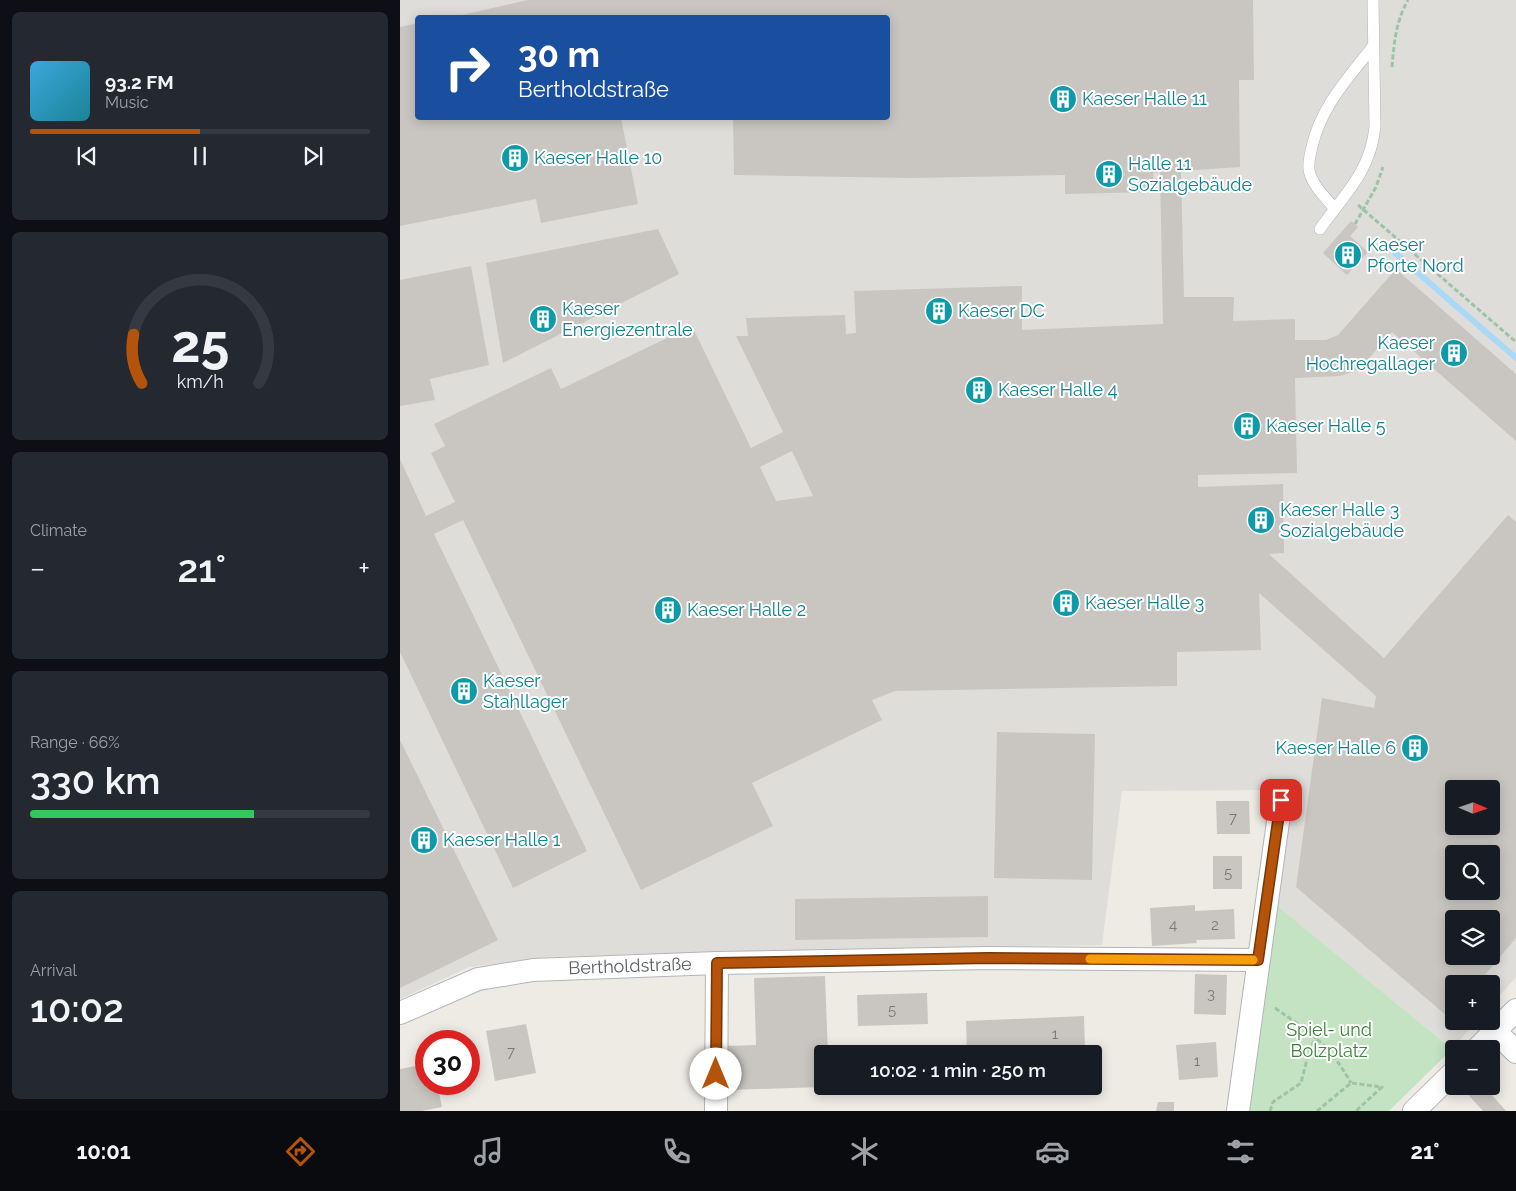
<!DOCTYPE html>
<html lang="en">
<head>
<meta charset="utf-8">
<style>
	body { margin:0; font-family:Raleway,sans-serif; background:#242831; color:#f1f3f6; height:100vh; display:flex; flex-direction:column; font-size:19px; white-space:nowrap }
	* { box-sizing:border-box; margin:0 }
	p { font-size:16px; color:#9ea1a6 }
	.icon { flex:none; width:28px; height:28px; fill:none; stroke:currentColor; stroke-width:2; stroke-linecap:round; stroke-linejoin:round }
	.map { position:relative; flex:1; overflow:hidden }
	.sheet { display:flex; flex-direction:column; gap:12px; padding:12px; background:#0d0f14; width:400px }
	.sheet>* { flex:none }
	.guide { position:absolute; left:15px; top:15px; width:475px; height:105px; border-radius:5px; box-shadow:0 2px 12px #0003; background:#1a4fa0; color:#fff; overflow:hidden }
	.needle { width:32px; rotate:92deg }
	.controls { position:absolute; left:1045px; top:780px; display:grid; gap:10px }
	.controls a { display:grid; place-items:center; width:55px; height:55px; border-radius:5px; background:#171b24; box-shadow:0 2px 12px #0003; font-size:25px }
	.speed { position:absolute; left:15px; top:1030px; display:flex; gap:10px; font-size:25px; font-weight:700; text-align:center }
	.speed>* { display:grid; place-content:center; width:65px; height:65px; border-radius:50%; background:#171b24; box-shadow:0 2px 12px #0003; line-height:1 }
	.speed .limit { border:8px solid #d22; background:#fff; color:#111 }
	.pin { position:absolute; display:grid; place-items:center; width:42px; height:42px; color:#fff; margin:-21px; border-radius:10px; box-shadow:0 2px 8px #0006 }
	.me { position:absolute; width:55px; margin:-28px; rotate:0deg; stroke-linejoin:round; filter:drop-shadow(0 0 4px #0008) }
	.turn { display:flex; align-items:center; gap:18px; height:105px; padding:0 20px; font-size:22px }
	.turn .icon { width:65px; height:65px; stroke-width:2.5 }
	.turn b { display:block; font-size:35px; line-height:42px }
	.big { font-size:38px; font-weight:600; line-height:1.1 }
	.sheet .card { flex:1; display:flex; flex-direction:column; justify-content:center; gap:8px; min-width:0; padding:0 18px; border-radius:8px; background:#242831 }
	.sheet .dial { align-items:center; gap:0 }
	.dial svg { height:130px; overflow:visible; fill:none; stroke:#363941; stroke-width:7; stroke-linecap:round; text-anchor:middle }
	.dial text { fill:#f1f3f6; stroke:none }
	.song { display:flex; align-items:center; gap:15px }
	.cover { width:60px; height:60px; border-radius:8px; background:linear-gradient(135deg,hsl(200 70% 55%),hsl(190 70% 35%)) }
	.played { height:5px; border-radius:2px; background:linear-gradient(90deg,#b45309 50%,#363941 50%) }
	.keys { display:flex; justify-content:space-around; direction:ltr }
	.heat { display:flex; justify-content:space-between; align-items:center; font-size:28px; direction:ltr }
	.charge { height:8px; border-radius:4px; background:linear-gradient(90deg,#34c759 66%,#363941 0) }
	.trip { position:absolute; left:414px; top:1045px; width:288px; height:50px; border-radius:5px; background:#171b24; box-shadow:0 2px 12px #0003; font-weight:600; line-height:50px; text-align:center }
	.tabs { display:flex; height:80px; justify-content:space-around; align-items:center; background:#090b0e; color:#9ea1a6 }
	.tabs .icon { width:35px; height:35px }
	.tabs .active { color:#b45309 }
	.tabs b { font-size:22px; color:#f1f3f6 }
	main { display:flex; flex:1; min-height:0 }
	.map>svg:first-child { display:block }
	.industrial { fill:#dfddd9; fill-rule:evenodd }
	.green { fill:#c4e3c3 }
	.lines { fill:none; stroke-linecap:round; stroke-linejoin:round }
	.stream { stroke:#aad9f8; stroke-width:6 }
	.building { fill:#c9c6c2; fill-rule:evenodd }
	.lane-casing { stroke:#b2b5b8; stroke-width:12 }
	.street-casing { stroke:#b2b5b8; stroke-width:24 }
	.path { stroke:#9cc4a6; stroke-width:3; stroke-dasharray:5 2.5; stroke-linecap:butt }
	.lane { stroke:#fff; stroke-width:11 }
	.street { stroke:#fff; stroke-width:22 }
	.route-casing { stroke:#753606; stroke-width:12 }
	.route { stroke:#b45309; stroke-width:9 }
	.slow { stroke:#f59e0b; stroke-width:9 }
	.labels { text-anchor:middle; stroke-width:4; stroke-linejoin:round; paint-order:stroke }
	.number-label { font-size:15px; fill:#777a7c }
	.culture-label { font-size:18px; fill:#0d838f; stroke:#fff; text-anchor:start }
	.street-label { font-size:18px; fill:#5c6064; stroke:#fff }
	.park-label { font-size:18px; fill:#3d823d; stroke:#fff }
</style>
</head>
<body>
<main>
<section class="sheet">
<div class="card">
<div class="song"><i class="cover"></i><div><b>93.2 FM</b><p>Music</p></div></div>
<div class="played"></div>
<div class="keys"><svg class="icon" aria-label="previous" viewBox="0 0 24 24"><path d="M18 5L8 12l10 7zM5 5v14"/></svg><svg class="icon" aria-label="pause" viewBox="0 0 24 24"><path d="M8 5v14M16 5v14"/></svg><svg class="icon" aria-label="next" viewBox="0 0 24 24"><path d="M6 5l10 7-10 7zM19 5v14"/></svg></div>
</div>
<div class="card dial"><svg viewBox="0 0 100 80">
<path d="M14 69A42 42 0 1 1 86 69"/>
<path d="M14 69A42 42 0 0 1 9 39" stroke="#b45309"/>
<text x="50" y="56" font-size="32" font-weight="700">25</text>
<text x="50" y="72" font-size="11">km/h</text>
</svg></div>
<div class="card"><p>Climate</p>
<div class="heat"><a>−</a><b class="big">21°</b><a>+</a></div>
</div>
<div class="card"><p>Range · 66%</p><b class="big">330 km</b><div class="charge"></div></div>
<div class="card"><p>Arrival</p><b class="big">10:02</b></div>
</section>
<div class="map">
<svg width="1116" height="1111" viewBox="0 0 1116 1111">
	<rect width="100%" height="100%" fill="#eeebe5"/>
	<!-- industrial -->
	<path class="industrial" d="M0 0H1116V977L1091 1005V984H1054V1021H1077L1052 1049 875 904 890 790 722 791 702 945 437 949 147 957 69 967 0 999ZM18 18H488V118H18ZM1054 789H1091V826H1054ZM1054 854H1091V891H1054ZM1054 919H1091V956H1054Z"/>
	<!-- green -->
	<polygon class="green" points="875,904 1052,1049 989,1111 848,1111"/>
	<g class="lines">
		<!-- stream -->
		<polyline class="stream" points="995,253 1116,358"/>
	</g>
	<!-- building -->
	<g class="building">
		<path d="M128 0H853L854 80H839L840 167 781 171 784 297H834L833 321 895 319V340H926L938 335 996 269 1116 374V441L992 332 964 364 953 372 940 376 895 378 897 473 798 475V487L883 484 884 553 869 554 984 658 1108 515 1116 522V938L1077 984H1054V1010L1048 1017 896 887 922 698 974 708 976 696 859 593 861 650 777 652V686L495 691 472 700 482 720 352 783 373 826 241 890 63 520 34 534 187 851 113 888 0 652V459L26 516 55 502 31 453 45 446 34 424 151 368 161 389 292 326 351 448 383 432 336 336H348L346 318 445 315 446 334 456 333 454 291 622 286V330L763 324 760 172 753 173 754 192 665 194V175L511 178 334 175 333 118H488V18H49ZM392 451 413 496 376 501 360 467ZM1054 789H1091V826H1054ZM1054 854H1091V891H1054ZM1054 919H1091V956H1054Z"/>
		<polygon points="18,23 18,118 221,118 238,204 141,223 136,199 0,226 0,27"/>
		<polygon points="951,221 958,227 950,236 968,252 947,275 923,253"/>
		<polygon points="258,229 279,274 103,363 86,263"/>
		<polygon points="71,266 89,365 30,379 35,400 0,406 0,280"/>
		<polygon points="597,732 695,734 692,880 594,878"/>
		<polygon points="0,740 98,940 0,988"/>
		<polygon points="816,801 849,801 850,834 817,834"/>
		<rect x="813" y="856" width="29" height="33"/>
		<polygon points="588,896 588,937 395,940 395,899"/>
		<polygon points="795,905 795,911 834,909 835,939 796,940 797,943 752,946 750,908"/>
		<polygon points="795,974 827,975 826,1015 794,1014"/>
		<polygon points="425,976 428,1054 422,1054 422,1087 328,1090 327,1046 356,1045 354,978"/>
		<polygon points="527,993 528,1024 458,1026 457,995"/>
		<polygon points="684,1016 685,1050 567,1054 566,1021"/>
		<polygon points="126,1024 136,1073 95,1081 86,1031"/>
		<polygon points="816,1042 818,1077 779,1080 776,1045"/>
		<polygon points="26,1064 26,1084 37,1084 42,1107 22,1111 0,1111 0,1069"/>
		<polygon points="1070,1086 1084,1086 1106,1111 1083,1111 1065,1091"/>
		<polygon points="758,1102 774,1102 774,1111 756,1111"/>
	</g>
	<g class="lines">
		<!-- lane casing -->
		<g class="lane-casing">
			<g id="lane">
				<path d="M934 208C925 197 912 185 909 170 908 162 910 155 912 147 921 106 948 79 973 46"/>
				<path d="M920 229C945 193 970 173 975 127L973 0"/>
			</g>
		</g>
		<!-- street casing -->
		<g class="street-casing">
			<g id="street">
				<polyline points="0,1013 78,979 133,970 317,963 588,958 858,960"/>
				<polyline points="1095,1031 1116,1052"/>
				<polyline points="1077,1049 1116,1010"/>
				<polyline points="316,1111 317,963"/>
				<polyline points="838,1111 881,800"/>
				<polyline points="1014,1111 1054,1072"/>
			</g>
		</g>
		<!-- path -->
		<g class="path">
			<path d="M992 67C994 43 996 21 1008 0"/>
			<polyline points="958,205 1116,342"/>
			<polyline points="955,224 976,187 983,167"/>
			<path d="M875 1008C911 1033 929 1044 951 1083"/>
			<polyline points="870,1111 873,1102 901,1083 908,1055 916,1036"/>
			<polyline points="917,1111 951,1083 982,1087 956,1111"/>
		</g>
		<!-- lane -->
		<use href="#lane" class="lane"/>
		<!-- street -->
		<use href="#street" class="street"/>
	</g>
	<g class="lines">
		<!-- route casing -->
		<g class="route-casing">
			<polyline id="route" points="316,1074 317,963 588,958 858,960 881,800"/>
		</g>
		<!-- route -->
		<use href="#route" class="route"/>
		<!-- slow -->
		<polyline class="slow" points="690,959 853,960"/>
	</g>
	<!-- icons -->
	<defs>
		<g id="building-disc" transform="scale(1.4375)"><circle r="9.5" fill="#0f9aa8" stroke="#fff"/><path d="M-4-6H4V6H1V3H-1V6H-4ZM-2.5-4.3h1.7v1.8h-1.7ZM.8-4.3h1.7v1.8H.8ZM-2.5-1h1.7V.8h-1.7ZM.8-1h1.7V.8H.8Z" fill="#fff"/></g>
	</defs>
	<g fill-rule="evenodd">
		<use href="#building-disc" x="663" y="99"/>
		<use href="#building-disc" x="115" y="158"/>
		<use href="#building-disc" x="709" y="174"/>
		<use href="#building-disc" x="948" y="255"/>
		<use href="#building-disc" x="539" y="311"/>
		<use href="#building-disc" x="143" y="319"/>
		<use href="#building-disc" x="1054" y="353"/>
		<use href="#building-disc" x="579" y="390"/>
		<use href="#building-disc" x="847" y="426"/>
		<use href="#building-disc" x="861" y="520"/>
		<use href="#building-disc" x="666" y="603"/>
		<use href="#building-disc" x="268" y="610"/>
		<use href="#building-disc" x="64" y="691"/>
		<use href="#building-disc" x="1015" y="748"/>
		<use href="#building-disc" x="24" y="840"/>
	</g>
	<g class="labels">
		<!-- number labels -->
		<g class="number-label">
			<text x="833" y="823">7</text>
			<text x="828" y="878">5</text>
			<text x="773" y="930">4</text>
			<text x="815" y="930">2</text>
			<text x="811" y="999">3</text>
			<text x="492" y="1015">5</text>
			<text x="655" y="1039">1</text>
			<text x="111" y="1057">7</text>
			<text x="797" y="1066">1</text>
		</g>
		<!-- culture labels -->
		<g class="culture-label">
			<text x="682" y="105">Kaeser Halle 11</text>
			<text x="134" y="164">Kaeser Halle 10</text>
			<text x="728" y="170">Halle 11<tspan x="728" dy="21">Sozialgebäude</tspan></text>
			<text x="967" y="251">Kaeser<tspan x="967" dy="21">Pforte Nord</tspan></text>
			<text x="162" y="315">Kaeser<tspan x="162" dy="21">Energiezentrale</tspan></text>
			<text x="558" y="317">Kaeser DC</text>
			<text x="1035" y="349" text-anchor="end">Kaeser<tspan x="1035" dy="21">Hochregallager</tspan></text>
			<text x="598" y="396">Kaeser Halle 4</text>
			<text x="866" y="432">Kaeser Halle 5</text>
			<text x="880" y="516">Kaeser Halle 3<tspan x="880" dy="21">Sozialgebäude</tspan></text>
			<text x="685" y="609">Kaeser Halle 3</text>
			<text x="287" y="616">Kaeser Halle 2</text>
			<text x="83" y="687">Kaeser<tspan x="83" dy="21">Stahllager</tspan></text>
			<text x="996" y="754" text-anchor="end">Kaeser Halle 6</text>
			<text x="43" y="846">Kaeser Halle 1</text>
		</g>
		<!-- street labels -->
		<g class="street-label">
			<text transform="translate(230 966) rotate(-2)" y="6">Bertholdstraße</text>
		</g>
		<!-- park labels -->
		<g class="park-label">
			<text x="929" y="1036">Spiel- und<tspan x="929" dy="21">Bolzplatz</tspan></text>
		</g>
	</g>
</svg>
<div class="controls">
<a><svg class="needle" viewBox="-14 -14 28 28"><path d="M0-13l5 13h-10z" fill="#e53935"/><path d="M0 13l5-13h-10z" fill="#9ea1a6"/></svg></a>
<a><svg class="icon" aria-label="search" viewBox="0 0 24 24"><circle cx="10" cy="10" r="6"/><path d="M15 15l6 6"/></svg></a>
<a><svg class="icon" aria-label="layers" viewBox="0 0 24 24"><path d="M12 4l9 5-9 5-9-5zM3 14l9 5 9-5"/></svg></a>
<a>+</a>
<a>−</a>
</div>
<div class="speed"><div class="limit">30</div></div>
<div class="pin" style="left:881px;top:800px;background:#d93025"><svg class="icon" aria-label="arrive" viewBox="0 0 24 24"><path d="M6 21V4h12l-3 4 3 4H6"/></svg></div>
<svg class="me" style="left:316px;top:1074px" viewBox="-20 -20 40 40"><circle r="19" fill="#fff"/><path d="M0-13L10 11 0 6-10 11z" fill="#b45309"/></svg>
<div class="trip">10:02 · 1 min · 250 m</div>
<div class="guide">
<div class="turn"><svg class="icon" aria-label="right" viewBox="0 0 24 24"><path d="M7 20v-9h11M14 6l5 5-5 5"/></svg><div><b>30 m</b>Bertholdstraße</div></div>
</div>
</div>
</main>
<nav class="tabs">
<b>10:01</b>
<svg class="icon active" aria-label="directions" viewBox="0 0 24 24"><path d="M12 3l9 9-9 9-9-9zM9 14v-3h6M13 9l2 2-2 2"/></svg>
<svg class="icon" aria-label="music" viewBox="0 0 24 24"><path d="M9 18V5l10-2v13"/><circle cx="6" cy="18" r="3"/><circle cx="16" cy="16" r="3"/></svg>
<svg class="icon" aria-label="phone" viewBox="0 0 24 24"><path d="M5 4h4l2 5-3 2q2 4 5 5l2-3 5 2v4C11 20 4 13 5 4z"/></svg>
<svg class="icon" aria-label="climate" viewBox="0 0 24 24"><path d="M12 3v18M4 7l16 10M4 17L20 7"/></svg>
<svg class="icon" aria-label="car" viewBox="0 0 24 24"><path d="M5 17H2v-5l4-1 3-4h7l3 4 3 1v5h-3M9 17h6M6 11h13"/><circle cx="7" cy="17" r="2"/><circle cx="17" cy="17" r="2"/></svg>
<svg class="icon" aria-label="filters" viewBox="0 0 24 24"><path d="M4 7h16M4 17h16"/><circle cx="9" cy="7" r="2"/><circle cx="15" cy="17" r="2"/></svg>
<b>21°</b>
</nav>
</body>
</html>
